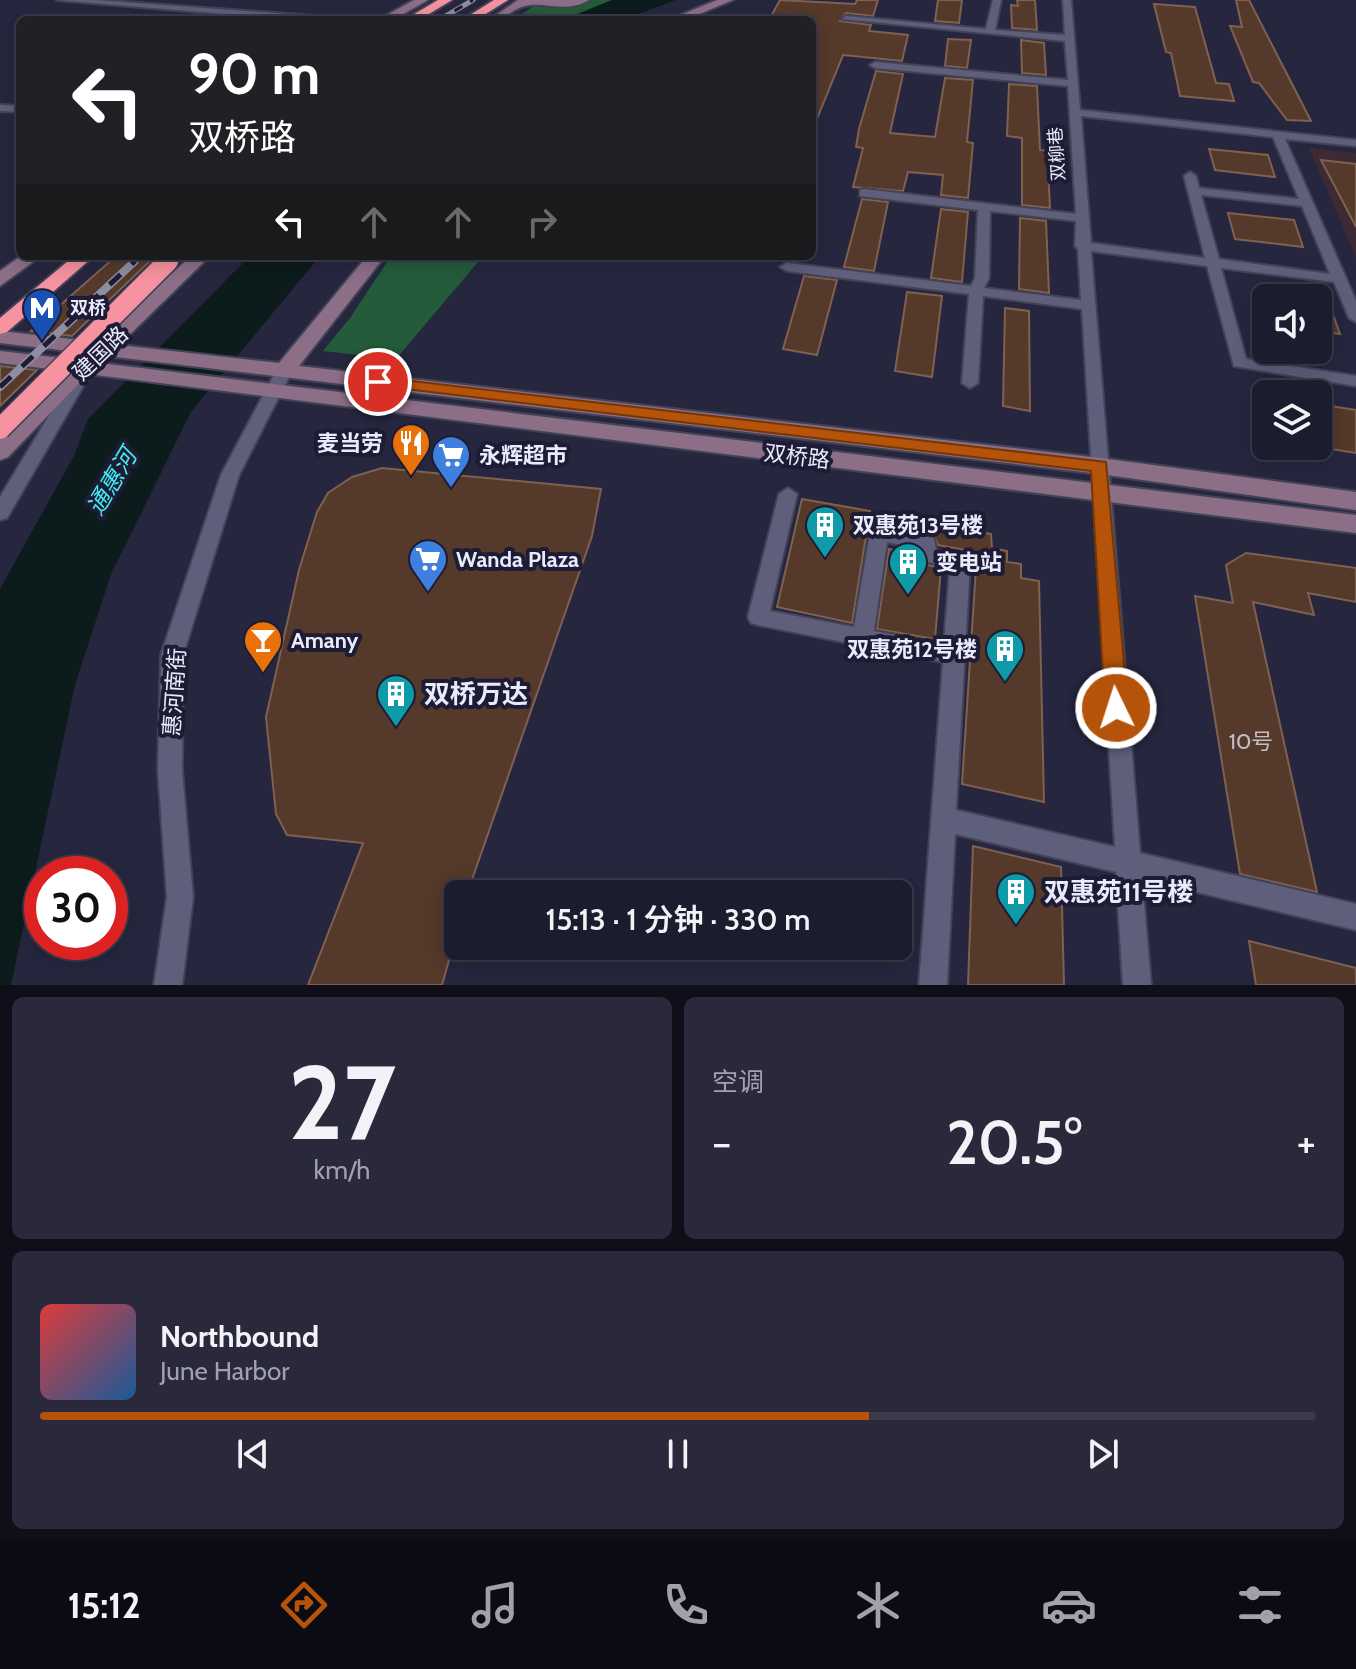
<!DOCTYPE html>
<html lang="zh">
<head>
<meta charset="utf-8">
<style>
	body { margin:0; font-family:Cabin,"Noto Sans SC",sans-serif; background:#29293b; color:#f1f3f6; height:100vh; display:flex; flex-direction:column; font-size:30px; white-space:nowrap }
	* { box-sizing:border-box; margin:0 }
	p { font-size:26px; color:#a0a1aa }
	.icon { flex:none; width:44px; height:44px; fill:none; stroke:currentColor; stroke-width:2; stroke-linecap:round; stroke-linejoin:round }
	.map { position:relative; height:985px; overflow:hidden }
	.details { display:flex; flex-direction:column; gap:12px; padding:12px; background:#0f0f1a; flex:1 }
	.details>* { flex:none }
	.guide { position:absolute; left:16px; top:16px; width:800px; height:244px; border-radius:12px; box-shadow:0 4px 20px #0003,0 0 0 2px #3a3a4b; background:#202124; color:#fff; overflow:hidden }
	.tools { position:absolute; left:1252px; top:284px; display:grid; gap:16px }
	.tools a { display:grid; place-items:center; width:80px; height:80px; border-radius:12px; background:#1c1c2f; box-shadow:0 4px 20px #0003,0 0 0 2px #3a3a4b; font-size:40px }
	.speed { position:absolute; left:24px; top:856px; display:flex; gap:16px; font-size:40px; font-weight:700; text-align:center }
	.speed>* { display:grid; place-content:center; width:104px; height:104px; border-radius:50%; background:#1c1c2f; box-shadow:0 4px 20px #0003,0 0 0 2px #3a3a4b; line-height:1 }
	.speed .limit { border:12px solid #d22; background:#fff; color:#111 }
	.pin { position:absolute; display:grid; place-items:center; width:68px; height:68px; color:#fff; margin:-34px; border:4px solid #fff; border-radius:50%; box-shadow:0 2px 8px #0007 }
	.me { position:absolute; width:88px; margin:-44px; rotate:356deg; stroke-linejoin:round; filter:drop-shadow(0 0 6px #0008) }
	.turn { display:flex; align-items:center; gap:28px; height:168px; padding:0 40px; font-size:36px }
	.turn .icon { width:104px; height:104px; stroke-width:2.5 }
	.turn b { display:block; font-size:56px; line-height:68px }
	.lanes { display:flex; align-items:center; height:76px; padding:0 40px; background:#0003; justify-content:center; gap:40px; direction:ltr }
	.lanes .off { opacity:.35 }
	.big { font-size:60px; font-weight:600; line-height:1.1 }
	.details .widget { flex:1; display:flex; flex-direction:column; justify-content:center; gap:12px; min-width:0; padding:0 28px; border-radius:12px; background:#29293b }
	.details .dial { align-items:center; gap:0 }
	.dial b { font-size:104px; line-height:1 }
	.song { display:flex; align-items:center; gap:24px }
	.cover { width:96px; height:96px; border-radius:12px; background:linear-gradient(135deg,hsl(0 70% 55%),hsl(210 70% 35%)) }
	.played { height:8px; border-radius:4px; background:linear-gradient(90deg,#b45309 65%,#3a3a4b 65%) }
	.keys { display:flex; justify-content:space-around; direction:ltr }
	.heat { display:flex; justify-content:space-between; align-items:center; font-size:44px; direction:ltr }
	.details .tiles { flex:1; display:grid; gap:12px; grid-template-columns:1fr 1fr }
	.widget:last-child { grid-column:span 2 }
	.trip { position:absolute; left:444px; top:880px; width:468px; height:80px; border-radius:12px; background:#1c1c2f; box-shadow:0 4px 20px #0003,0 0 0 2px #3a3a4b; font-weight:600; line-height:80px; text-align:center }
	.dock { display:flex; height:128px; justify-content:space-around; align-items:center; background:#0b0b13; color:#a0a1aa }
	.dock .icon { width:56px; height:56px }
	.dock .on { color:#b45309 }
	.dock b { font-size:36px; color:#f1f3f6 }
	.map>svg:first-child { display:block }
	.education { fill:#3d2a32 }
	.green { fill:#245c3b }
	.water { fill:#0c1b1b }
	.building { fill:#55392b; stroke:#7f6051; stroke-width:2 }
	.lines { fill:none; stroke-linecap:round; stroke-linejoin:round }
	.street-casing { stroke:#434358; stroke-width:4 }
	.secondary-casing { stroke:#434358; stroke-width:4 }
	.highway-casing { stroke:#434358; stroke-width:4 }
	.street { fill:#5f5f7c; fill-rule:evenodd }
	.secondary { fill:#8d6e87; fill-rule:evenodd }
	.highway { fill:#f792a0; fill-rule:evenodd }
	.rail-far2-casing { stroke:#8e8ea3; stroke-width:5 }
	.rail-far1-casing { stroke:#8e8ea3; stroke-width:6 }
	.rail-casing { stroke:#8e8ea3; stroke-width:8 }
	.rail-far2 { stroke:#1d1c34; stroke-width:3; stroke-dasharray:9; stroke-linecap:butt }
	.rail-far1 { stroke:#1d1c34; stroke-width:4; stroke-dasharray:12; stroke-linecap:butt }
	.rail { stroke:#1d1c34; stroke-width:5; stroke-dasharray:15; stroke-linecap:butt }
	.highway-bridge-far1-casing { stroke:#434358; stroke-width:19; stroke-linecap:butt }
	.highway-bridge-casing { stroke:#434358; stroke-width:23; stroke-linecap:butt }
	.highway-bridge-far1 { stroke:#f792a0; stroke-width:16 }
	.highway-bridge { stroke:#f792a0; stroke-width:20 }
	.route { fill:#b45309; stroke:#753606; stroke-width:2 }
	.labels { text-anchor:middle; stroke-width:8; stroke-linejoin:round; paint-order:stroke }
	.far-street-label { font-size:18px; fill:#e9eafb; stroke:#1d1c34 }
	.far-poi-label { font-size:18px; font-weight:bold; fill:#e9eafb; stroke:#1d1c34; text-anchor:start }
	.street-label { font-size:22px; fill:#e9eafb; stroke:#1d1c34 }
	.poi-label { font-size:22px; font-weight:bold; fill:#e9eafb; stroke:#1d1c34; text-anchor:start }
	.near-number-label { font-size:22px; fill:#c4bec7 }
	.water-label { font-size:24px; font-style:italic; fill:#40ebee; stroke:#1d1c34 }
	.near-poi-label { font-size:26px; font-weight:bold; fill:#e9eafb; stroke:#1d1c34; text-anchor:start }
</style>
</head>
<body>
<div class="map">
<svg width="1356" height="985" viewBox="0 0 1356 985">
	<rect width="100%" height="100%" fill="#26263f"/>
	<!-- education -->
	<polygon class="education" points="1309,148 1356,153 1356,257"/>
	<!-- green -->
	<g class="green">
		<polygon points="543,0 613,0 563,20 513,20"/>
		<polygon points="391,256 483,256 396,359 323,351 350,318"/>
	</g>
	<!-- water -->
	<g class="water">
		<polygon points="612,0 676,0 622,20 563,20"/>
		<polygon points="250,256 320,256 191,412 111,574 75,685 11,985 0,985 0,589 74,456 88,419"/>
	</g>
	<!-- building -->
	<g class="building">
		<polygon points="780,0 855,4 857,0 878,0 873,16 846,13 840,21 871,25 869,31 908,35 902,61 843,55 812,131 812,20 769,20"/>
		<polygon points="938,0 962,0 959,23 935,21"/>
		<polygon points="1017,0 1035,0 1037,30 1012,28 1011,5 1018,6"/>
		<polygon points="1236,0 1249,0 1311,121 1287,120 1259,83 1253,82 1230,26 1242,27"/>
		<polygon points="1154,4 1195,7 1216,83 1229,84 1234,101 1180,96 1171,53 1166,52"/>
		<polygon points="948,39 971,40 967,68 945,66"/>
		<polygon points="1021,40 1044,43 1046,75 1022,73"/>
		<polygon points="876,71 903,74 890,133 935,137 945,78 973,80 967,142 973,143 968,198 941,195 943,175 908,172 903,191 853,187 863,148 856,147 859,129"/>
		<polygon points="1009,84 1037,86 1040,150 1047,151 1050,208 1022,205 1022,138 1007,136"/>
		<polygon points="1209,149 1268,155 1275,177 1215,170"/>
		<polygon points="1321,160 1356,164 1356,227"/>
		<polygon points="862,199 888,202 874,271 844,267"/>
		<polygon points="941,209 968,212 962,282 931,278"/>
		<polygon points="1228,213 1294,220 1303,247 1235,239"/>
		<polygon points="1020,218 1046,221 1049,293 1019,289"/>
		<polygon points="116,256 155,256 72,336 31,331"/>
		<polygon points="804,276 837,280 817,355 783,349"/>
		<polygon points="1318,283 1322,284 1340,334 1318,331"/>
		<polygon points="907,292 942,296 932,377 895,371"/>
		<polygon points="1005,308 1029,311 1030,411 1003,406"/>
		<polygon points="0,366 37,370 0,406"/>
		<polygon points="1318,404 1356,410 1356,453 1318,447"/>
		<polygon points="382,468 601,489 592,536 467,894 458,894 458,928 442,985 308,985 363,843 287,835 276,814 266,717 299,570 317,512 328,493 352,477"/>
		<polygon points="802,499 870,511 852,623 777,607"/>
		<polygon points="935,523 991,534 992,548 1007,551 1007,562 1021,564 1021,578 1039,581 1044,802 962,784 977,552 938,545 934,535"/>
		<polygon points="889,549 915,554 918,563 941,568 935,639 877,629"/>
		<polygon points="1246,553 1356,568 1356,602 1308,593 1314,615 1253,602 1317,892 1240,874 1195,596 1233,603 1226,565"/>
		<polygon points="973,846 1061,867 1064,985 968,985"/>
		<polygon points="1249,941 1356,968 1356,985 1256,985"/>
	</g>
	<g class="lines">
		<!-- street casing -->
		<g class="street-casing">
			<g id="street">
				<polygon points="57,0 95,0 330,17 334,20 295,20"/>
				<path d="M993 0H1001L995 30 1065 35 1063 0H1071L1080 110 1356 140V146L1285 139 1356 301V322L1349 318 1334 282 1221 268 1246 359 1356 376V386L1234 366 1207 266 1091 251 1140 853 1356 904V930L1142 879 1151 985H1123L1116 872 955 834 947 985H919L943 662 758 625 751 623 748 617 779 494 788 488 797 494 770 611 854 627 870 533 872 528 879 526 934 538 936 550 967 557 970 562 956 810 1115 847 1082 309 983 296 978 383 970 388 962 383 969 294 787 271 780 267 787 263 971 286 975 278 978 210 860 196V190L864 189 1076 214 1068 86 875 68 870 65 875 62 1068 80 1065 41 842 19 846 16 986 29ZM1081 116 1273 137 1299 199 1199 188 1196 176 1190 172 1184 176 1205 258 1091 243ZM1201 195 1302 206 1330 274 1219 259ZM990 211 1076 221 1075 246 1078 249 1081 300 984 288 989 278ZM887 542 917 548 919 560 950 567 944 644 874 631Z"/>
				<polygon points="0,105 20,106 20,112 0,111"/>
				<polygon points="84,366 92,371 7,518 0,520 0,497 76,371"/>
				<polygon points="284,366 292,371 239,475 183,655 182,770 193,897 182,985 154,985 167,897 158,770 161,655 221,475 276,371"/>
			</g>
		</g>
		<!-- secondary casing -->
		<g class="secondary-casing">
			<g id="secondary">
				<polygon points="414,0 428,0 393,20 378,20"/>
				<path d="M518 0H589C567 14 543 1 525 6 510 10 506 20 489 20Z"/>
				<polygon points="717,0 733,0 685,20 668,20"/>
				<polygon points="21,256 41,256 0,286 0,271"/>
				<polygon points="191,256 210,256 119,345 279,363 367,256 385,256 299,366 1100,458 1356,492 1356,510 1100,474 107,356 100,363 1356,515 1356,533 88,374 8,457 0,460 0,438 66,371 0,363 0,351 78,360 86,353 0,343 0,331 98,342"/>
			</g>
		</g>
		<!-- highway casing -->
		<g class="highway-casing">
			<g id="highway">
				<polygon points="438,0 452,0 419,20 404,20"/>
				<polygon points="494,0 508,0 476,20 462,20"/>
				<polygon points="74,256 94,256 7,332 0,334 0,318"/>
			</g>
		</g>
		<!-- street -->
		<use href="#street" class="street"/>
		<!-- secondary -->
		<use href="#secondary" class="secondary"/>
		<!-- highway -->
		<use href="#highway" class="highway"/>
		<!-- rail-far2 casing -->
		<g class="rail-far2-casing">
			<polyline id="rail-far2" points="439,20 473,0"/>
		</g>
		<!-- rail-far1 casing -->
		<g class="rail-far1-casing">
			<polyline id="rail-far1" points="133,263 140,256"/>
		</g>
		<!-- rail casing -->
		<g class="rail-casing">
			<polyline id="rail" points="0,387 135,261"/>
		</g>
		<!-- rail-far2 -->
		<use href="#rail-far2" class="rail-far2"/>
		<!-- rail-far1 -->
		<use href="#rail-far1" class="rail-far1"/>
		<!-- rail -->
		<use href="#rail" class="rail"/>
		<!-- highway-bridge-far1 casing -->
		<g class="highway-bridge-far1-casing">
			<polyline id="highway-bridge-far1" points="166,263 173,256"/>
		</g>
		<!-- highway-bridge casing -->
		<g class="highway-bridge-casing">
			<polyline id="highway-bridge" points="0,429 168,261"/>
		</g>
		<!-- highway-bridge-far1 -->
		<use href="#highway-bridge-far1" class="highway-bridge-far1"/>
		<!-- highway-bridge -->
		<use href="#highway-bridge" class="highway-bridge"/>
	</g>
	<!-- route -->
	<polygon class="route" points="378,377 1106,462 1128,708 1124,715 1116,717 1108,715 1105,708 1091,471 372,385 370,382"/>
	<!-- icons -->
	<defs>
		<g id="metro-pin" transform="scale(2)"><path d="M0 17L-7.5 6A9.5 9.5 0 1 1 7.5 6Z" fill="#1a4fb4" stroke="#1d1c34"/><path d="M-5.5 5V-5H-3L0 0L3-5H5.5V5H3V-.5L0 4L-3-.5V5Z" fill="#fff"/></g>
		<g id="restaurant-pin" transform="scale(2)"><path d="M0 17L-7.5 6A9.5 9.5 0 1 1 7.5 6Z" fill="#e8710a" stroke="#1d1c34"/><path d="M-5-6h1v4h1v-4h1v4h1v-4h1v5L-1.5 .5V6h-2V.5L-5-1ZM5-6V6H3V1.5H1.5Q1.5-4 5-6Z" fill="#fff"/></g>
		<g id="supermarket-pin" transform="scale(2)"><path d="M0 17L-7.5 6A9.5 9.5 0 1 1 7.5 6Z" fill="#3f7fe0" stroke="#1d1c34"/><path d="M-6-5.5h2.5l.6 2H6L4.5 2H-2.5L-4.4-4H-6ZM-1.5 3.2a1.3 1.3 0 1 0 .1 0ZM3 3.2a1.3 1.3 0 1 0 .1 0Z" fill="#fff"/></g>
		<g id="building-pin" transform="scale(2)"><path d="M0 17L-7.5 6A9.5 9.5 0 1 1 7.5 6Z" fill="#0f9aa8" stroke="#1d1c34"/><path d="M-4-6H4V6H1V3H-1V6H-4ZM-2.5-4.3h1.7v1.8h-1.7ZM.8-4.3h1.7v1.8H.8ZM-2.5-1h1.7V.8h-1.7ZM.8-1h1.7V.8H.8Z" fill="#fff"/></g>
		<g id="bar-pin" transform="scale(2)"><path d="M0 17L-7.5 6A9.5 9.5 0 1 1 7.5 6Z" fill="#e8710a" stroke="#1d1c34"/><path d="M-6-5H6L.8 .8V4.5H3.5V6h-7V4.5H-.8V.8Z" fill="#fff"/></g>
	</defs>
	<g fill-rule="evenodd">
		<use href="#metro-pin" x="42" y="308"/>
		<use href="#restaurant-pin" x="411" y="443"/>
		<use href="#supermarket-pin" x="451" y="455"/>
		<use href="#building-pin" x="825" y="525"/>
		<use href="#supermarket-pin" x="428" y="559"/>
		<use href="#building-pin" x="908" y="562"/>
		<use href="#bar-pin" x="263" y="640"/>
		<use href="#building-pin" x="1005" y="649"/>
		<use href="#building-pin" x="396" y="694"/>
		<use href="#building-pin" x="1016" y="892"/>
	</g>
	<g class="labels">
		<!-- far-street labels -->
		<g class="far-street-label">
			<text transform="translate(1057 154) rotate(-94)" y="6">双柳巷</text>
		</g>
		<!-- far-poi labels -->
		<g class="far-poi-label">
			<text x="70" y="314">双桥</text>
		</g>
		<!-- street labels -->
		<g class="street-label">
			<text transform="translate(100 353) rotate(-44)" y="8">建国路</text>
			<text transform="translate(797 456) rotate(7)" y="8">双桥路</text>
			<text transform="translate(174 692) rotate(-86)" y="8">惠河南街</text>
		</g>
		<!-- poi labels -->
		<g class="poi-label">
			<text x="383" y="451" text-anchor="end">麦当劳</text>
			<text x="479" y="463">永辉超市</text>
			<text x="853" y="533">双惠苑13号楼</text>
			<text x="456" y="567">Wanda Plaza</text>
			<text x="936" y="570">变电站</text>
			<text x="291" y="648">Amany</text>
			<text x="977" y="657" text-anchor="end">双惠苑12号楼</text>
		</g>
		<!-- near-number labels -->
		<g class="near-number-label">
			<text x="1251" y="749">10号</text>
		</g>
		<!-- water labels -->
		<g class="water-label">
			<text transform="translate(112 482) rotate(-59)" y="8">通惠河</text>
		</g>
		<!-- near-poi labels -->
		<g class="near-poi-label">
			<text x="424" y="703">双桥万达</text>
			<text x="1044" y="901">双惠苑11号楼</text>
		</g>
	</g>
</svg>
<div class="tools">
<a><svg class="icon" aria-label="sound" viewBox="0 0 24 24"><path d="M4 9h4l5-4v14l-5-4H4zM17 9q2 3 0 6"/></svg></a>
<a><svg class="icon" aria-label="layers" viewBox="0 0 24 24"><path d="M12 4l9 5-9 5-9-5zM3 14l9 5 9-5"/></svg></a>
</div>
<div class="speed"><div class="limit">30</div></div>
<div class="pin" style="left:378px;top:382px;background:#d93025"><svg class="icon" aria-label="arrive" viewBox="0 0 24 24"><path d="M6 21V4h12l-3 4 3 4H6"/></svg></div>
<svg class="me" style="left:1116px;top:708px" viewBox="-20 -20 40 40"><circle r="17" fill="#b45309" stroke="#fff" stroke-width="3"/><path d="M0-11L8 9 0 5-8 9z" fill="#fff"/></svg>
<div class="trip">15:13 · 1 分钟 · 330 m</div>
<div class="guide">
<div class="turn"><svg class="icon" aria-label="left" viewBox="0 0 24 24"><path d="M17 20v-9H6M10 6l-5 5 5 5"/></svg><div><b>90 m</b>双桥路</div></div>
<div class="lanes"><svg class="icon" aria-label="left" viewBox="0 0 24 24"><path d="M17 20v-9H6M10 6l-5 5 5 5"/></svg><svg class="icon off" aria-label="ahead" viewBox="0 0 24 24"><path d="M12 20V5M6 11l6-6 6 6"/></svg><svg class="icon off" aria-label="ahead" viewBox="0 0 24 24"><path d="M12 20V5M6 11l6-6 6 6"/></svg><svg class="icon off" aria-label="right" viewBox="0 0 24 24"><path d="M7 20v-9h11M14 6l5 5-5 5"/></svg></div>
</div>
</div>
<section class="details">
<div class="tiles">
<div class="widget dial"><b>27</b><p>km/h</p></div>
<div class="widget"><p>空调</p>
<div class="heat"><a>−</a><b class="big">20.5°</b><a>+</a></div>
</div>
<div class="widget">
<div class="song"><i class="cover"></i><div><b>Northbound</b><p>June Harbor</p></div></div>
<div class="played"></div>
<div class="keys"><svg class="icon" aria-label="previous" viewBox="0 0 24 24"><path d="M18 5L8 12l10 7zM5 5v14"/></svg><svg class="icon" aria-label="pause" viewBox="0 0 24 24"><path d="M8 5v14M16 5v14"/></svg><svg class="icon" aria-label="next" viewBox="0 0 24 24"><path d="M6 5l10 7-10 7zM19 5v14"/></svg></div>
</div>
</div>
</section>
<nav class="dock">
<b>15:12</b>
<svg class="icon on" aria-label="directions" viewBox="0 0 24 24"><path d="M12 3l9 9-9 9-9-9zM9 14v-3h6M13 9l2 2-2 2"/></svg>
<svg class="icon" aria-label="music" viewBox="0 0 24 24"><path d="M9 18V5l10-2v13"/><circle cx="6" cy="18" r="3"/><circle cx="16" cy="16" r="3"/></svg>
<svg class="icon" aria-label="phone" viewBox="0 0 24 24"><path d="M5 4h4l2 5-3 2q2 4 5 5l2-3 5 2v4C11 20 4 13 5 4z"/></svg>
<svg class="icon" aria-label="climate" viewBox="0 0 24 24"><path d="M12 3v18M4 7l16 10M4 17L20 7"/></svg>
<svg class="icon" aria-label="car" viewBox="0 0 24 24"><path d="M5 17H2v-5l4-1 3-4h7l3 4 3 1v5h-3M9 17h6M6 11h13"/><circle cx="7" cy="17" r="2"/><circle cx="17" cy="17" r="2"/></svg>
<svg class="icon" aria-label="filters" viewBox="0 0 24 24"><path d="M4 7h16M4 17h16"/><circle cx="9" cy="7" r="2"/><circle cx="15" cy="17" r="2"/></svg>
</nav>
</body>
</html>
